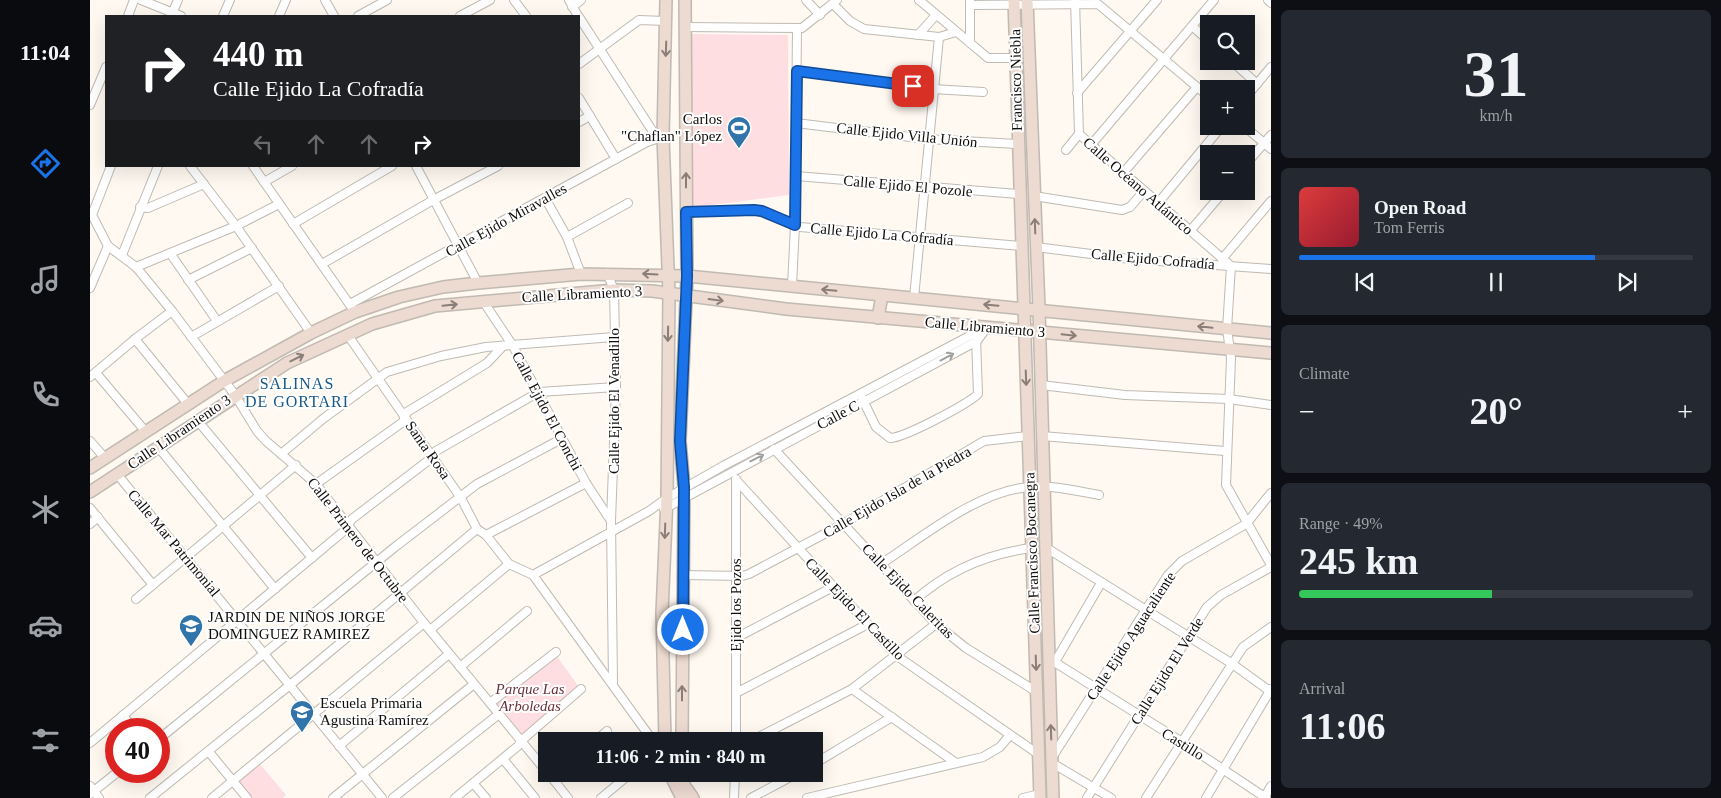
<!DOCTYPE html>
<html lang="en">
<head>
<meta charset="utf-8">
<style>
	body { margin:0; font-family:Georgia,serif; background:#242831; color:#f1f3f6; height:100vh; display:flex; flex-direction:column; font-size:19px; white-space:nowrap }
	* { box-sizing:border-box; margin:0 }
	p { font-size:16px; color:#9ea1a6 }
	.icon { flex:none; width:28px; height:28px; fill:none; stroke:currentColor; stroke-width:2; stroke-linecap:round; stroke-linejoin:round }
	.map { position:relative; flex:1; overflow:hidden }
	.sheet { display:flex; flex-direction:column; gap:10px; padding:10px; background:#0d0f14; width:450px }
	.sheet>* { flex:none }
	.hud { position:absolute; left:15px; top:15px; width:475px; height:152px; border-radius:0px; box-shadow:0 5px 20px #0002; background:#202124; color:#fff; overflow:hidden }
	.controls { position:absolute; left:1110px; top:15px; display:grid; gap:10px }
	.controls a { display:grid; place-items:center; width:55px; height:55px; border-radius:0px; background:#171b24; box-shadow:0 5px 20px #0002; font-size:25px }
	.speed { position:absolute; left:15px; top:718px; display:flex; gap:10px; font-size:25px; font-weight:700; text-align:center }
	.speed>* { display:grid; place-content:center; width:65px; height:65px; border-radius:50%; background:#171b24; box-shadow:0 5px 20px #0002; line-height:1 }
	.speed .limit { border:8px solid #d22; background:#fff; color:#111 }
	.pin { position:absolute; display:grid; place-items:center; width:42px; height:42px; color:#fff; margin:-21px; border-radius:10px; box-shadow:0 2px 8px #0006 }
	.me { position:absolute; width:55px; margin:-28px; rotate:0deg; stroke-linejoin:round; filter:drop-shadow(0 0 4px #0008) }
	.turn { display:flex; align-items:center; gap:18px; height:105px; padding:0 25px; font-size:22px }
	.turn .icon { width:65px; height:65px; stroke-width:2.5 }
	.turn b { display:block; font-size:35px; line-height:42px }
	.lanes { display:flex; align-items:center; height:48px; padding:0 25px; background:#0003; justify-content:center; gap:25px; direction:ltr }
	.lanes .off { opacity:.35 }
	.big { font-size:38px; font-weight:700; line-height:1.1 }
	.sheet .tile { flex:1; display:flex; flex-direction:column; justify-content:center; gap:8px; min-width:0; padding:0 18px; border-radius:8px; background:#242831 }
	.sheet .dial { align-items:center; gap:0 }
	.dial b { font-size:65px; line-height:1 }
	.song { display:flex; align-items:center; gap:15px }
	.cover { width:60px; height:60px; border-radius:8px; background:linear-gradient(135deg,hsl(0 70% 55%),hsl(350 70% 35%)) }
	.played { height:5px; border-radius:2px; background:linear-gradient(90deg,#1a73e8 75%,#363941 75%) }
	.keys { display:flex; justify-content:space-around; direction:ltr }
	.heat { display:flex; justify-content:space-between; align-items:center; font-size:28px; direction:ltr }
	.charge { height:8px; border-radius:4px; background:linear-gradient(90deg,#34c759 49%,#363941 0) }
	.trip { position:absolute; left:448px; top:732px; width:285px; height:50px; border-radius:0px; background:#171b24; box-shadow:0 5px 20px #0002; font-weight:700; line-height:50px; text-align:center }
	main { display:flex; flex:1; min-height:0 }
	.dock { display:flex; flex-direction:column; width:90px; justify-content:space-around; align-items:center; background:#090b0e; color:#9ea1a6 }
	.dock .icon { width:35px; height:35px }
	.dock .current { color:#1a73e8 }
	.dock b { font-size:22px; color:#f1f3f6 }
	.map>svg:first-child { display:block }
	.green { fill:#fedee1 }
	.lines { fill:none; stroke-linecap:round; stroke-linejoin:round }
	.street-casing { stroke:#bfbab2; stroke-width:10 }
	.secondary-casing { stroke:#bfbab2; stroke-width:14 }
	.street { stroke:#fff; stroke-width:8 }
	.secondary { stroke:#eddad1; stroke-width:11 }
	.oneway { stroke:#8a7e78 }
	.oneway2 { stroke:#9f9f9d }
	.route-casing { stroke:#114b97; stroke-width:12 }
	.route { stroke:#1a73e8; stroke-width:9 }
	.labels { text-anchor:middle; stroke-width:4; stroke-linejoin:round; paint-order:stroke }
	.street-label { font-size:15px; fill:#100e0b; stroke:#fff }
	.poi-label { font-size:15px; fill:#100e0b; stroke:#fff; text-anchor:start }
	.park-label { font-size:15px; font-style:italic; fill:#69323c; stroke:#fff }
	.neighbourhood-label { font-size:16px; letter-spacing:1px; fill:#175787; stroke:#fff }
</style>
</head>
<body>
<main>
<nav class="dock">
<b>11:04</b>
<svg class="icon current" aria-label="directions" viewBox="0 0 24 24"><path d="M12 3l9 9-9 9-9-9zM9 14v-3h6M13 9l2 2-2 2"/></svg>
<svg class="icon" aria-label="music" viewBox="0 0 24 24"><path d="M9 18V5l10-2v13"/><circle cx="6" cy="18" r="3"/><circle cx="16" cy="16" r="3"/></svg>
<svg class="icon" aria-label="phone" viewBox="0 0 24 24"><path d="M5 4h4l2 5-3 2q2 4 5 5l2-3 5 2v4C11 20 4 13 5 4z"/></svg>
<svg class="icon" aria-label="climate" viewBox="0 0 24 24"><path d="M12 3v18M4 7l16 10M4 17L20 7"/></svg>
<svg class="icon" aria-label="car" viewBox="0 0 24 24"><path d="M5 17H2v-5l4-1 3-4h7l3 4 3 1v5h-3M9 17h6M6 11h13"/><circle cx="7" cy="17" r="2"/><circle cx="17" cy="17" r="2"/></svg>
<svg class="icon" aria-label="filters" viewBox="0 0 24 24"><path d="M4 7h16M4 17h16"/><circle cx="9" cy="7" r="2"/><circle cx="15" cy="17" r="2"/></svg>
</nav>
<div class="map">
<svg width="1181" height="798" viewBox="0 0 1181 798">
	<rect width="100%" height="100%" fill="#fff9f1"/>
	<!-- green -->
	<g class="green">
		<polygon points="599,34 698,35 699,195 599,208"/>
		<polygon points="463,651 489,687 429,738 398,700"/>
		<polygon points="169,763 196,795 193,798 156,798 145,784"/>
	</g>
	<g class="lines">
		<!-- street casing -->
		<g class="street-casing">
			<g id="street">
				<polyline points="51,0 91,16"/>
				<polyline points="235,0 244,16"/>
				<polyline points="424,0 436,16"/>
				<polyline points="479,0 488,16"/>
				<polyline points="716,0 730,15"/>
				<polyline points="829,0 898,58 927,58"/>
				<polyline points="880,0 880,43"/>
				<polyline points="985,0 989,134 1141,266 1137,329 1141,358 1136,485 1181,565"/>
				<polyline points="1178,0 1181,3"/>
				<polyline points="743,4 760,21 774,29 849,37 866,32"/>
				<polyline points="880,5 1008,4 1119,97"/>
				<polyline points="482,7 491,0"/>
				<polyline points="38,16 44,0"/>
				<polyline points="81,16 88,0"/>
				<polyline points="133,16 140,0"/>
				<polyline points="189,16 196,0"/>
				<polyline points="268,16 297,0"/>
				<polyline points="370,16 400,0"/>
				<polyline points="489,17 567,138"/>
				<polyline points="1102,26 1119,41"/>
				<polyline points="596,27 712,28 747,0"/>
				<polyline points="828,35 846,15"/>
				<polyline points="1142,61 1167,84"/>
				<polyline points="489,64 549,20 576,21"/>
				<polyline points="707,71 843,89 893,92"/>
				<polyline points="987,93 1067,0"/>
				<polyline points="1156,97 1181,67"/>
				<polyline points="489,98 526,159"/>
				<polyline points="0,105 16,67"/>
				<polyline points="489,122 500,116"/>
				<polyline points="706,123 837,139 927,144"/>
				<polyline points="1154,126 1181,149"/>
				<polyline points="1001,145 1124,0"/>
				<polyline points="976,150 989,134"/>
				<polyline points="1156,164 1181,135"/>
				<polyline points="100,166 146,226 221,333"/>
				<polyline points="163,166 262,308"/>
				<polyline points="326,166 388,283"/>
				<polyline points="1033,173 1107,87"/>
				<polyline points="706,176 929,194"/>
				<polyline points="174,182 202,166"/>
				<polyline points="944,196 1032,210 1040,207 1054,191"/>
				<polyline points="455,198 477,237 491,274"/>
				<polyline points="1068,203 1132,126"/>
				<polyline points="50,207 58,208 114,184"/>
				<polyline points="596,212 665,210 710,227 932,246"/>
				<polyline points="203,224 302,166"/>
				<polyline points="1100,231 1134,191"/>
				<polyline points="477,237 538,203"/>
				<polyline points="18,246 46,267 82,311 145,395 167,431 176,441 226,484 334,623 456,771"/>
				<polyline points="18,246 2,215 21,166"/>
				<polyline points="946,247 1040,259 1181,269"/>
				<polyline points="80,253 127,321"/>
				<polyline points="32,255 68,166"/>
				<polyline points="1132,259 1181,201"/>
				<polyline points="232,264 345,199 408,166"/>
				<polyline points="46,267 146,226 189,204"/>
				<polyline points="517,273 524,290 526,387 521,521 523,682"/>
				<polyline points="98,280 162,248"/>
				<polyline points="702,286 705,225 707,29"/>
				<polyline points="0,288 18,246"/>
				<polyline points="824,298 849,37"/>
				<polyline points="393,301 423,346 496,483 521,521"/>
				<polyline points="260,304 557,142 573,137"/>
				<polyline points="257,334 371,498 387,529 396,535 419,564 443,575 559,511 577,498 633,466 887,332 889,327"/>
				<polyline points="101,337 189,286"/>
				<polyline points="45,339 98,404"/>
				<polyline points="6,373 56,432"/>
				<polyline points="0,377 45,339 82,311"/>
				<polyline points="951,385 1035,395 1139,399 1181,405"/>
				<path d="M772 398 786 427 800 438C814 438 878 404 888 394L886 338"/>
				<polyline points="107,420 222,558"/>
				<polyline points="952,436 1135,451"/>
				<polyline points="0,441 15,458"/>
				<polyline points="68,447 185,589"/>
				<polyline points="684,449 846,624 876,648 947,692"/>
				<polyline points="191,454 234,418 297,372 351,356 396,347 524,337"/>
				<polyline points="27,474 292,798"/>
				<polyline points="647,481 807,656 948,754"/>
				<polyline points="226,484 313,422 317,412 397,363 413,346"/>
				<polyline points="0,508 63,585"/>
				<polyline points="574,509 887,341 897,327"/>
				<polyline points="0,524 8,517"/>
				<polyline points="396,535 496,483"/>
				<polyline points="955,547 1141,663 1181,692"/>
				<path d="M791 564C834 536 889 490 940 487 963 485 986 491 1009 495"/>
				<polyline points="443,575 563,741"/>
				<polyline points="593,575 652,576 659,574 753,524 894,441 938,436"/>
				<polyline points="46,599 206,465"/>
				<path d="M824 601C857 571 897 554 941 548"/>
				<polyline points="340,630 419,564"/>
				<polyline points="646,638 743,587"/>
				<polyline points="958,658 1092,742 1176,798"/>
				<polyline points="965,662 1011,583"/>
				<polyline points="370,667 437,611"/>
				<polyline points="762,689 866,763"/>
				<polyline points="646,693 778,624"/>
				<polyline points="400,703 466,652"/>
				<polyline points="33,715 43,729"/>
				<polyline points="69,739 305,547 387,484 473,438"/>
				<polyline points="505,741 517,731"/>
				<polyline points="646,741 646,479"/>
				<polyline points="661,741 762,689 846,624"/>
				<polyline points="0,743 254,531 262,519 339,460 346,451 449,392 526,387"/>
				<polyline points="249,746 359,654"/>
				<polyline points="119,752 157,798"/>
				<polyline points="963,756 1078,575 1092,561 1156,524 1181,493"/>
				<polyline points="413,759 445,798"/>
				<polyline points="962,763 1021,798"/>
				<polyline points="724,764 802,717"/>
				<polyline points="459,774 478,798"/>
				<polyline points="383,783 396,798"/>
				<polyline points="0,786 9,798"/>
				<polyline points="0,794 29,771"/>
				<polyline points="60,798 200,685 387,529"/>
				<polyline points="122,798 334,623"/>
				<polyline points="243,798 384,684"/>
				<polyline points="303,798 409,714"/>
				<polyline points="365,798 428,746 431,741 491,689"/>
				<polyline points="511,798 540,774"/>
				<polyline points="644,798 645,774"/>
				<polyline points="661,798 706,774"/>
				<polyline points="717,798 893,757 910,747 920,735"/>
				<polyline points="933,798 950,794"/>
				<polyline points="997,798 1117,607 1131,595 1181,567"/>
				<polyline points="1056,798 1153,647 1181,627"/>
				<polyline points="1116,798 1181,689"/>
				<polyline points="1174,798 1181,786"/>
			</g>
		</g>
		<!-- secondary casing -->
		<g class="secondary-casing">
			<g id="secondary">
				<polyline points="924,0 950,798"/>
				<polyline points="937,0 949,309 963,798"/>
				<polyline points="788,318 792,295"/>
				<polyline points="0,468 134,381 221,333 265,312 309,297 353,287 388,283 491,274 597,276 1181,333"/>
				<polyline points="0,492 197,363 282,324 345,306 524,290 562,291 696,309 1181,353"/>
				<polyline points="575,741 572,613 577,498 579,293 573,137 576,0"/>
				<polyline points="592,741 594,487 590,441 597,276 595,0"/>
				<polyline points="580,774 592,798"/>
				<polyline points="592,774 594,785 603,798"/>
			</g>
		</g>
		<!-- street -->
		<use href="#street" class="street"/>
		<!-- secondary -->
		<use href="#secondary" class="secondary"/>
	</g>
	<!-- one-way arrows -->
	<defs><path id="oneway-shaft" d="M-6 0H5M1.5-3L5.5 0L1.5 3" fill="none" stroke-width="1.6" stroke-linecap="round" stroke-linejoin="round" transform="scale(1.25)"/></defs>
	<g class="oneway">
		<use href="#oneway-shaft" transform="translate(576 49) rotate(92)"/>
		<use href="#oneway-shaft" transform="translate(596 180) rotate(-90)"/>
		<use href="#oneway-shaft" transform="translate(945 226) rotate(-92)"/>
		<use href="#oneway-shaft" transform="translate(560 274) rotate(-177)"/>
		<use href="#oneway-shaft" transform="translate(739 290) rotate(-175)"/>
		<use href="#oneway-shaft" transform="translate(626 300) rotate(8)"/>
		<use href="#oneway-shaft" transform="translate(360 305) rotate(-6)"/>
		<use href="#oneway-shaft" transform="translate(901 305) rotate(-175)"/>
		<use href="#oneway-shaft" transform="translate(1115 327) rotate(-174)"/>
		<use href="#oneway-shaft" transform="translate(578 334) rotate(91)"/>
		<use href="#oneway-shaft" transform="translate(979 335) rotate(6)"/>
		<use href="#oneway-shaft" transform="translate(207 358) rotate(-26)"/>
		<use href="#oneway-shaft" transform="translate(936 378) rotate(88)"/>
		<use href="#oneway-shaft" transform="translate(575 531) rotate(92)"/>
		<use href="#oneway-shaft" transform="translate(946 663) rotate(88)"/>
		<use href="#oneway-shaft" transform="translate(592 693) rotate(-90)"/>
		<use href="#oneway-shaft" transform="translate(961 732) rotate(-92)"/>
	</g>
	<g class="oneway2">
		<use href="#oneway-shaft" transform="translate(857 357) rotate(-28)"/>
		<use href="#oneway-shaft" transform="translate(667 458) rotate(-27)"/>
	</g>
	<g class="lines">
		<!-- route casing -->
		<g class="route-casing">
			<polyline id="route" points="593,630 594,487 590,441 597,276 596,212 664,210 672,211 705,225 707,71 823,86"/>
		</g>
		<!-- route -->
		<use href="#route" class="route"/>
	</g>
	<!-- icons -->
	<defs>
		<g id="stadium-pin" transform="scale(1.25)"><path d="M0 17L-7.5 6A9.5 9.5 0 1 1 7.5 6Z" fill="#3074a9" stroke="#fff"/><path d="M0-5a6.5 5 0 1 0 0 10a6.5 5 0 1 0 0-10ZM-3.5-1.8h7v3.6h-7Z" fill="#fff"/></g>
		<g id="school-pin" transform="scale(1.25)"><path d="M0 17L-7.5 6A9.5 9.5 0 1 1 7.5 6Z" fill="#3074a9" stroke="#fff"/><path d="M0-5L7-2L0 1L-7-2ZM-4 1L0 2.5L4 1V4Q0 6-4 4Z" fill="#fff"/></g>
	</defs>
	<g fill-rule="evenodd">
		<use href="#stadium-pin" x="649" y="128"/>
		<use href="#school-pin" x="101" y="626"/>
		<use href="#school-pin" x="212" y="712"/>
	</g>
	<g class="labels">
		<!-- street labels -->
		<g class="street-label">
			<text transform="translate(926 80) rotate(-91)" y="5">Francisco Niebla</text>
			<text transform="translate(817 135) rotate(6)" y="5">Calle Ejido Villa Unión</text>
			<text transform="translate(818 186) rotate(5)" y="5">Calle Ejido El Pozole</text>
			<text transform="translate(1048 186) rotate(41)" y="5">Calle Océano Atlántico</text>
			<text transform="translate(416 220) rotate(-29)" y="5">Calle Ejido Miravalles</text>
			<text transform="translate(792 234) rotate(5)" y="5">Calle Ejido La Cofradía</text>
			<text transform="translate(1063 259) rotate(5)" y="5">Calle Ejido Cofradía</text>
			<text transform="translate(492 294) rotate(-3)" y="5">Calle Libramiento 3</text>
			<text transform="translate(895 327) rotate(5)" y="5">Calle Libramiento 3</text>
			<text transform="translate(524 401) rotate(-90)" y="5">Calle Ejido El Venadillo</text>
			<text transform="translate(457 411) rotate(62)" y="5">Calle Ejido El Conchi</text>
			<text transform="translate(748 415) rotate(-28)" y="5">Calle C</text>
			<text transform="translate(89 432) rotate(-34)" y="5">Calle Libramiento 3</text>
			<text transform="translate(338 450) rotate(55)" y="5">Santa Rosa</text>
			<text transform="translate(807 492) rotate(-30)" y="5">Calle Ejido Isla de la Piedra</text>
			<text transform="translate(268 540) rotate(52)" y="5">Calle Primero de Octubre</text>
			<text transform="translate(84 543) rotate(50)" y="5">Calle Mar Patrimonial</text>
			<text transform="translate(942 553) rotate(-92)" y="5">Calle Francisco Bocanegra</text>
			<text transform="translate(818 591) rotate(46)" y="5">Calle Ejido Caleritas</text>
			<text transform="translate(646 605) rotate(-90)" y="5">Ejido los Pozos</text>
			<text transform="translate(765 609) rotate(46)" y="5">Calle Ejido El Castillo</text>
			<text transform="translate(1041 636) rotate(-57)" y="5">Calle Ejido Aguacaliente</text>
			<text transform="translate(1077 671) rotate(-58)" y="5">Calle Ejido El Verde</text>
			<text transform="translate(1093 744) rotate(32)" y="5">Castillo</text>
		</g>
		<!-- poi labels -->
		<g class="poi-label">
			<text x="632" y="124" text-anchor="end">Carlos<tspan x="632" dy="17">"Chaflan" López</tspan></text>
			<text x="118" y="622">JARDIN DE NIÑOS JORGE<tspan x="118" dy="17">DOMINGUEZ RAMIREZ</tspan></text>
			<text x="230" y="708">Escuela Primaria<tspan x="230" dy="17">Agustina Ramírez</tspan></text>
		</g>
		<!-- park labels -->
		<g class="park-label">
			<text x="440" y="694">Parque Las<tspan x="440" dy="17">Arboledas</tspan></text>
		</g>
		<!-- neighbourhood labels -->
		<g class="neighbourhood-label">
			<text x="207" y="389">SALINAS<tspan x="207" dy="18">DE GORTARI</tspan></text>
		</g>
	</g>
</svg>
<div class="controls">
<a><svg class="icon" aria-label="search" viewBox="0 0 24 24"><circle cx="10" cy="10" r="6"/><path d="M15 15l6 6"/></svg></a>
<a>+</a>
<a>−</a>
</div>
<div class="speed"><div class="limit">40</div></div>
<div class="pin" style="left:823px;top:86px;background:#d93025"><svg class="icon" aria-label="arrive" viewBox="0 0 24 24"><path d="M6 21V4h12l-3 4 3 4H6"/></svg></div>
<svg class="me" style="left:593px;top:630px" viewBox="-20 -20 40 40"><circle r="17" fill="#1a73e8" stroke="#fff" stroke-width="3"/><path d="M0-11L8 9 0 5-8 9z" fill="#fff"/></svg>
<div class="trip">11:06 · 2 min · 840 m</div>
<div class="hud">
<div class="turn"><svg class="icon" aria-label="right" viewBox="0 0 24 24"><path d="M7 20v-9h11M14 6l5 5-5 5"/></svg><div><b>440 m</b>Calle Ejido La Cofradía</div></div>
<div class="lanes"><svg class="icon off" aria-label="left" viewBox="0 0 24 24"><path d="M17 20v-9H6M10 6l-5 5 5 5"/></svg><svg class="icon off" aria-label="ahead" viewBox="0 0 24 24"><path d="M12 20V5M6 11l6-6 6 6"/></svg><svg class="icon off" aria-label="ahead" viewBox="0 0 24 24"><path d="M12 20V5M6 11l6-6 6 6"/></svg><svg class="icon" aria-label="right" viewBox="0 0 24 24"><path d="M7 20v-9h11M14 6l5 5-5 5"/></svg></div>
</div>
</div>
<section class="sheet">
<div class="tile dial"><b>31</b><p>km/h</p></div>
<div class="tile">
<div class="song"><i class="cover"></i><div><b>Open Road</b><p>Tom Ferris</p></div></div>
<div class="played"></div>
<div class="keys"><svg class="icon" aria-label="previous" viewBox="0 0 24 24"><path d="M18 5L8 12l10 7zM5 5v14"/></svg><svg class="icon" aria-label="pause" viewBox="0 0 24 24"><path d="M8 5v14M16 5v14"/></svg><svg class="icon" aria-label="next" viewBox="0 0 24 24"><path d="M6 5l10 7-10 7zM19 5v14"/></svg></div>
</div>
<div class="tile"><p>Climate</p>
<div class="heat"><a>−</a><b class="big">20°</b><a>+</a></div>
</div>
<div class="tile"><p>Range · 49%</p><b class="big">245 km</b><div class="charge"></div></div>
<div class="tile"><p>Arrival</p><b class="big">11:06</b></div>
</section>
</main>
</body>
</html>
